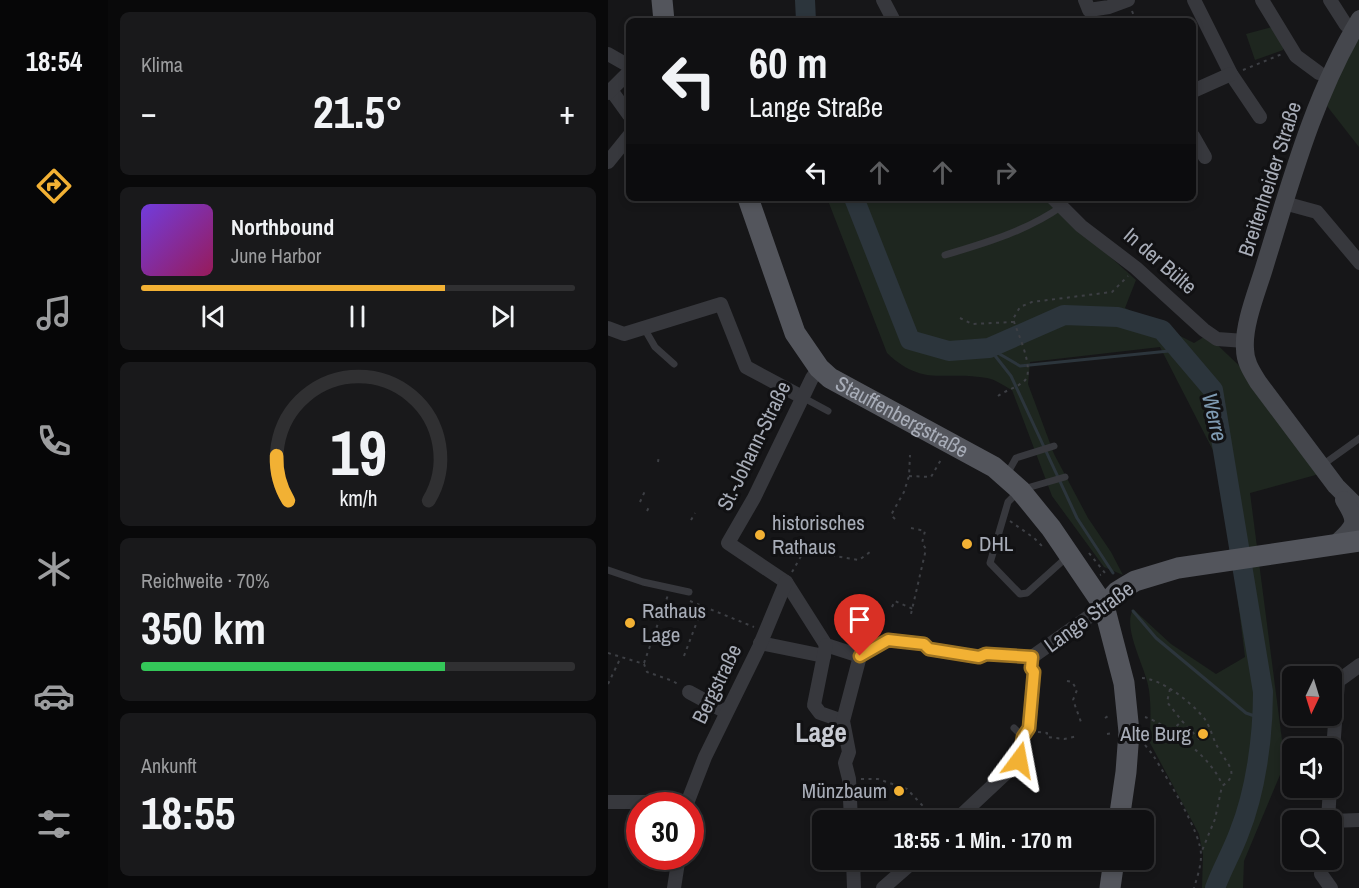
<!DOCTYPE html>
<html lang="de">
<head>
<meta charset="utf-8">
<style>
	body { margin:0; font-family:"Archivo Narrow",sans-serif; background:#19191b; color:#f1f3f6; height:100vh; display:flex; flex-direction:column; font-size:22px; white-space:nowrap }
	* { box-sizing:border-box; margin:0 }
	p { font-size:20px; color:#9c9d9f }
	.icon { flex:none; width:33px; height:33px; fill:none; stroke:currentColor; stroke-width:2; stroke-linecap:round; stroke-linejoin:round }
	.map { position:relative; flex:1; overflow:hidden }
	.drawer { display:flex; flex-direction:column; gap:12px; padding:12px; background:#09090a; width:500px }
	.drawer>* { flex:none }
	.guide { position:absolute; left:18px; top:18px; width:570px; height:183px; border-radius:9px; box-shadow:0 3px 9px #0003,0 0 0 2px #303032; background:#101012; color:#f1f3f6; overflow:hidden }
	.needle { width:39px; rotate:184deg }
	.tools { position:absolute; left:674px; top:666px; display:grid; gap:12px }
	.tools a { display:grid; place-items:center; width:60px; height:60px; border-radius:9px; background:#101012; box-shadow:0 3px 9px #0003,0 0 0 2px #303032; font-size:30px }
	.speed { position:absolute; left:18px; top:792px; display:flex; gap:12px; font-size:30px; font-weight:700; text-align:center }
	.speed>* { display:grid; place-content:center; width:78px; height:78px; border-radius:50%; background:#101012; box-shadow:0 3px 9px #0003,0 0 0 2px #303032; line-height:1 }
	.speed .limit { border:9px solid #d22; background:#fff; color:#111 }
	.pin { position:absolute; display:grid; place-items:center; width:51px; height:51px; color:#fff; margin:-62px -26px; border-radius:50% 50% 50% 0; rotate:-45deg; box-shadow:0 0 6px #0007 }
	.pin .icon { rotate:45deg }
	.me { position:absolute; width:66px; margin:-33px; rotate:13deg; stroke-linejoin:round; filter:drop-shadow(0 0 4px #0008) }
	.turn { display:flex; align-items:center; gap:21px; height:126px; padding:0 24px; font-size:27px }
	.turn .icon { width:78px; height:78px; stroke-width:2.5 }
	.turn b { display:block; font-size:42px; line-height:51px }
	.lanes { display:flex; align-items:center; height:57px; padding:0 24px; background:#0003; justify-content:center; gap:30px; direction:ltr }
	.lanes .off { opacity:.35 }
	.big { font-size:45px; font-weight:800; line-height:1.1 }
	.drawer .tile { flex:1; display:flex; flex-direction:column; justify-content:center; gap:9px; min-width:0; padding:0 21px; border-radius:9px; background:#19191b }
	.drawer .dial { align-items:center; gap:0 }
	.dial svg { height:156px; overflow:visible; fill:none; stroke:#303032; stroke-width:7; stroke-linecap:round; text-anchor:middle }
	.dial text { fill:#f1f3f6; stroke:none }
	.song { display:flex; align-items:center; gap:18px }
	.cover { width:72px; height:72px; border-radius:9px; background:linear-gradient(135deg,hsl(260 70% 55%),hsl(330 70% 35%)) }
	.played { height:6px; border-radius:3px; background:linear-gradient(90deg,#f2b134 70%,#303032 70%) }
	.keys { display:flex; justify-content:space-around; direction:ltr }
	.heat { display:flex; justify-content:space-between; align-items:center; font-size:33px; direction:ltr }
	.charge { height:9px; border-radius:4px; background:linear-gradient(90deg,#34c759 70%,#303032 0) }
	.trip { position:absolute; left:204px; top:810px; width:342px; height:60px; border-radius:9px; background:#101012; box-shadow:0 3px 9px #0003,0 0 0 2px #303032; font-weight:800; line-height:60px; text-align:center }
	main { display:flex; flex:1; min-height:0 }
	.menu { display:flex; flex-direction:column; width:108px; justify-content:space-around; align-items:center; background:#060607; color:#9c9d9f }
	.menu .icon { width:42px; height:42px }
	.menu .on { color:#f2b134 }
	.menu b { font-size:27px; color:#f1f3f6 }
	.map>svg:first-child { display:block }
	.green { fill:#1e261f }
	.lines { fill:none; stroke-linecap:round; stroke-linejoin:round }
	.stream { stroke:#2c353c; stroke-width:3 }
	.river { stroke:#2c353c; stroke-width:20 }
	.path { stroke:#3d3f44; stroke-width:2; stroke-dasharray:3 4.5; stroke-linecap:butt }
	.lane { stroke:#37383d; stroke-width:7 }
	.street { stroke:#37383d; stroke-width:14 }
	.secondary { stroke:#45474d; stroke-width:18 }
	.primary { stroke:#53555c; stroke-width:21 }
	.route-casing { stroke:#9d7322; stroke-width:15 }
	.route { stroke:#f2b134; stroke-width:10 }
	.poi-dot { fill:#f2b134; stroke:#111113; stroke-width:2 }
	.labels { text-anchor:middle; stroke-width:6; stroke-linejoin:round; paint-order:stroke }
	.street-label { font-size:21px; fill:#a8adb8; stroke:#111113 }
	.poi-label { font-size:21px; fill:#a8adb8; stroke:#111113; text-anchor:start }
	.water-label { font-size:22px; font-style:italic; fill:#7f9bb3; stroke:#111113 }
	.district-label { font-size:27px; font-weight:bold; fill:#c9ccd4; stroke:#111113 }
</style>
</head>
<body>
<main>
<nav class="menu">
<b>18:54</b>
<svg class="icon on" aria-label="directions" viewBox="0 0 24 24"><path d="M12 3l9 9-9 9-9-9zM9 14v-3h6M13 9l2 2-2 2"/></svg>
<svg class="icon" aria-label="music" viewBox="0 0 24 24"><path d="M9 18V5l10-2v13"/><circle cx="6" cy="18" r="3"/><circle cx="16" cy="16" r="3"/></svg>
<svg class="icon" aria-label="phone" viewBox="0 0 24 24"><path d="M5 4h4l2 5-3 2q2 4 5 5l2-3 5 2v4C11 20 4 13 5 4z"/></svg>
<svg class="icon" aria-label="climate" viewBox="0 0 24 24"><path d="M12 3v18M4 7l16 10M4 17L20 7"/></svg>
<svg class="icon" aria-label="car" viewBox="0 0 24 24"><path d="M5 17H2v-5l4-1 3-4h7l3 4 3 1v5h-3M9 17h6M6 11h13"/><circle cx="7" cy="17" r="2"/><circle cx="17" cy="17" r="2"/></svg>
<svg class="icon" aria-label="filters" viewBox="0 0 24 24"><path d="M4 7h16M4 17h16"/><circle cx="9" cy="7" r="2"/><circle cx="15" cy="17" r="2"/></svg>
</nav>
<section class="drawer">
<div class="tile"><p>Klima</p>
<div class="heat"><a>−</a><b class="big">21.5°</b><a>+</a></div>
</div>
<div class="tile">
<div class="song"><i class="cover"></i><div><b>Northbound</b><p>June Harbor</p></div></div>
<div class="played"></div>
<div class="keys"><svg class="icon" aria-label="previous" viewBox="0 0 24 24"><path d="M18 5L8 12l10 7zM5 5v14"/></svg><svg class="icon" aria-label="pause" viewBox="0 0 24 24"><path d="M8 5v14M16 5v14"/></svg><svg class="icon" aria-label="next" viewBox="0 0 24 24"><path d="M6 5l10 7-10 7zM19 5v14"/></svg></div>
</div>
<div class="tile dial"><svg viewBox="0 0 100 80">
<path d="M14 69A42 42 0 1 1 86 69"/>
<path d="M14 69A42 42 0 0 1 8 46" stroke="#f2b134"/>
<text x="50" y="56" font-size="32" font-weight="700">19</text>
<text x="50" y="72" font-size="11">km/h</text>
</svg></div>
<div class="tile"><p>Reichweite · 70%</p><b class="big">350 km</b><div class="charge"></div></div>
<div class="tile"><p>Ankunft</p><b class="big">18:55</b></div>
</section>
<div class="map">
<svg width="752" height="888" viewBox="0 0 752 888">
	<rect width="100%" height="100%" fill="#161618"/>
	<!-- green -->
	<g class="green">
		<polygon points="664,27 675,44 675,50 647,60 638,34"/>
		<polygon points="751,36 751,147 719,106 734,63"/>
		<path d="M219 198H437L528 280 517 308 586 343 599 335 642 376 715 473 642 493 677 763 636 861 635 888H594L595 855 591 834 541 741C543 724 543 706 541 690 538 667 514 629 525 609L563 644 608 674 637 657 613 466 552 347 422 362 420 384 446 454 480 518 503 552 515 575 496 567 444 496 404 390C396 386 387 379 379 378 336 370 316 388 279 353Z"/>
	</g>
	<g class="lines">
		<!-- stream -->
		<g class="stream">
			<polyline points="381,348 403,376 469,518 505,573"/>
			<polyline points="383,349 412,366 571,350"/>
			<polyline points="525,611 548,638 638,713 655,719"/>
		</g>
		<!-- river -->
		<g class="river">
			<polyline points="197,0 198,21"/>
			<path d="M246 198 302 340 341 351 381 348 456 315 510 317 554 330 605 390 655 692C655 736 648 791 631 833 624 852 614 869 607 888"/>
		</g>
		<!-- path -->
		<g class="path">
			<polyline points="524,11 528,21"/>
			<polyline points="635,70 674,54"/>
			<polyline points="352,318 364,324 405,322"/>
			<path d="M390 396C398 390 408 388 415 382 429 373 409 332 405 319L412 307 424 302 504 292 520 276"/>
			<polyline points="50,462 51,455"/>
			<polyline points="301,476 323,477 334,458"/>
			<polyline points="32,502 37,491"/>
			<polyline points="39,511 41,507"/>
			<polyline points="287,519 283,515 296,492 301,476 302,455"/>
			<polyline points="83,520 87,513"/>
			<polyline points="402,521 426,538 437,549"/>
			<polyline points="303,528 317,531 314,543 318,549 303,614"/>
			<polyline points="481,553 497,573 492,575"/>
			<polyline points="184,572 196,551 251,560 262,552"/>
			<polyline points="82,601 146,627"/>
			<polyline points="284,607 287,601 305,609"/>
			<polyline points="0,653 36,664 39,672 65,681 71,685"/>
			<polyline points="76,656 95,606"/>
			<polyline points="36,663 60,595"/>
			<path d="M534 678C554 679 583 702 596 718 603 727 605 741 612 751 620 765 632 774 614 786L607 819 593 853"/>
			<polyline points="459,681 464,682 469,690 465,700 473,722"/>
			<polyline points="0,684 13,657"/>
			<polyline points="562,689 559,702 574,721 591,739 602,733"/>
			<path d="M537 717C561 725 606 760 614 785"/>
			<polyline points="497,718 503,714"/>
			<polyline points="576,730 579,738 585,733"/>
			<polyline points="563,731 574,721"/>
			<polyline points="430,732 439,733 439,737 456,739 470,736"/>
			<polyline points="499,734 506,733"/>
			<path d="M537 745 545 755C558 777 594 833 593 856 593 866 589 878 586 888"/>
			<polyline points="253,779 270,779 299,789 328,820"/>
			<polyline points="336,860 341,866"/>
		</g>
		<!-- lane -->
		<g class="lane">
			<path d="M337 255C377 243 419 231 454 206"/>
			<polyline points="36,328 47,347 66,364"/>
			<polyline points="194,397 220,411"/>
			<polyline points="713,466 752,438"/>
			<polyline points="398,476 408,458 446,446"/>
			<polyline points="457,477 412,490 400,502 382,563 412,594 419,593 459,557"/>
			<polyline points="0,570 35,582 81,592"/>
			<polyline points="406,728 415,737"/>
		</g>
		<!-- street -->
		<g class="street">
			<polyline points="275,0 286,21"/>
			<polyline points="477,0 481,10 501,7 520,0"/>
			<polyline points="586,0 623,74 652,117"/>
			<polyline points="654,0 688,56 711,73"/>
			<polyline points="722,0 738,25"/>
			<polyline points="0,54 21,66"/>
			<polyline points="3,90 21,115"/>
			<polyline points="585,91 623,74"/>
			<polyline points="0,93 21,72"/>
			<polyline points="585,136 597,157"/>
			<polyline points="0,162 21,136"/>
			<polyline points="445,198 473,226 528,268 596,330 609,339 637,341"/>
			<polyline points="676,203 709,212 752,263"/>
			<polyline points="0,328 16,334 113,304 138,367 194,397"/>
			<polyline points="211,368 204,378 146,498 120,543 178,582 218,645 252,656 280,640 316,644 321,649 371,657 378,654 424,657 496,606"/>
			<polyline points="152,643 216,656"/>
			<polyline points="218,645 206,705 212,713 235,721"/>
			<polyline points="81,692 118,712"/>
			<polyline points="723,779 730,681 752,665"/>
			<polyline points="0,802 40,802 78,805"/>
			<polyline points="78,806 97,757 151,647 178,582"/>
			<polyline points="243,820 241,779 237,763 241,752 235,721 252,656"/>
			<polyline points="348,820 412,760 415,737 421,728 426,672 423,668 424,657"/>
			<polyline points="720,820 722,788"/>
			<polyline points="723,821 752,820"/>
			<polyline points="245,860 246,888"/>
			<polyline points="715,860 713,874 723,888"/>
			<polyline points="66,888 71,856"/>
			<polyline points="275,888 307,860"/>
		</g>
		<!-- secondary -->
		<g class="secondary">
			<path d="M752 19C706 95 683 181 657 265 650 289 635 324 637 349 637 362 644 372 650 382L728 486 752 510"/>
			<path d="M727 545C746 526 752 525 736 500"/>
		</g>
		<!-- primary -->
		<g class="primary">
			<polyline points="54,0 56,21"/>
			<path id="s1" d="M140 198 187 333 211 368 222 378 386 467 412 490 443 528 496 606 516 683 521 732 518 772 511 820"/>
			<polyline points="496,606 509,592 517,587 527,581 570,568 752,541"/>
			<polyline points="502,888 506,860"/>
		</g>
	</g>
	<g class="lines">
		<!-- route casing -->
		<g class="route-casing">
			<polyline id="route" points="252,656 280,640 316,644 321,649 371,657 378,654 424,657 423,668 426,672 421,728 415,737 411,760"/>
		</g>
		<!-- route -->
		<use href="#route" class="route"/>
	</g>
	<!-- markers -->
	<g class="poi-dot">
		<circle cx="152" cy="535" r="6"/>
		<circle cx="359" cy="544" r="6"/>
		<circle cx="22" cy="623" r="6"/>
		<circle cx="595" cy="734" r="6"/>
		<circle cx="291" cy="791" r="6"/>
	</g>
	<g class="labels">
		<!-- street labels -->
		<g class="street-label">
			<text transform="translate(662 179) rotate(-72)" y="7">Breitenheider Straße</text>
			<text transform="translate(552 261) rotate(41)" y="7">In der Bülte</text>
			<text dy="7" stroke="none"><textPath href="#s1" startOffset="282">Stauffenbergstraße</textPath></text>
			<text transform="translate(146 446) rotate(-64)" y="7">St.-Johann-Straße</text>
			<text transform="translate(481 617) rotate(-36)" y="7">Lange Straße</text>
			<text transform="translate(109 684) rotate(-64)" y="7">Bergstraße</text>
		</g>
		<!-- poi labels -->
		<g class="poi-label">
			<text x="164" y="530">historisches<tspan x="164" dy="24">Rathaus</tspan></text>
			<text x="371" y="551">DHL</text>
			<text x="34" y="618">Rathaus<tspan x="34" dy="24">Lage</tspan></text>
			<text x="583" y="741" text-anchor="end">Alte Burg</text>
			<text x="279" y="798" text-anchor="end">Münzbaum</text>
		</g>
		<!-- water labels -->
		<g class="water-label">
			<text transform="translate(607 417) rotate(77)" y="8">Werre</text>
		</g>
		<!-- district labels -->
		<g class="district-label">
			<text x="213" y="742">Lage</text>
		</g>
	</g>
</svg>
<div class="tools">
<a><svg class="needle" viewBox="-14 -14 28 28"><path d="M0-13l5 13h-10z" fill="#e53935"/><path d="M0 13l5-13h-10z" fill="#9c9d9f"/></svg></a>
<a><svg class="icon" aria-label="sound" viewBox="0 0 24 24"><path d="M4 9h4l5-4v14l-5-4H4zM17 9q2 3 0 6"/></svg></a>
<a><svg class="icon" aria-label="search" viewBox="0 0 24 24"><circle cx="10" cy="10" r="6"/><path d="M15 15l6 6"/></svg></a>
</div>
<div class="speed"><div class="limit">30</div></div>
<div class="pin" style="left:252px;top:656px;background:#d93025"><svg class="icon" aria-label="arrive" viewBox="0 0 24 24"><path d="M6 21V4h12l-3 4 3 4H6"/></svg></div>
<svg class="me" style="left:411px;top:760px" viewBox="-20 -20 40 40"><path d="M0-17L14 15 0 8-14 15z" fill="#f2b134" stroke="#fff" stroke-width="4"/></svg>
<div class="trip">18:55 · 1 Min. · 170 m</div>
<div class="guide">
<div class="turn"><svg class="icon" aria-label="left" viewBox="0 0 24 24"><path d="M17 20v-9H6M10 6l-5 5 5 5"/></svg><div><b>60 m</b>Lange Straße</div></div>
<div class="lanes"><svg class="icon" aria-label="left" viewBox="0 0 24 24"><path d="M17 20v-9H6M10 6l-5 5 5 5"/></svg><svg class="icon off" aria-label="ahead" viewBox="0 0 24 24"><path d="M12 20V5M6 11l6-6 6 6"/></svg><svg class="icon off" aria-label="ahead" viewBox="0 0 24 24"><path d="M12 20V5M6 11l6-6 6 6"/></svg><svg class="icon off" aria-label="right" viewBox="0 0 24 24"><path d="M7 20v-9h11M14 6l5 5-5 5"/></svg></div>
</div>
</div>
</main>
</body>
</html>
